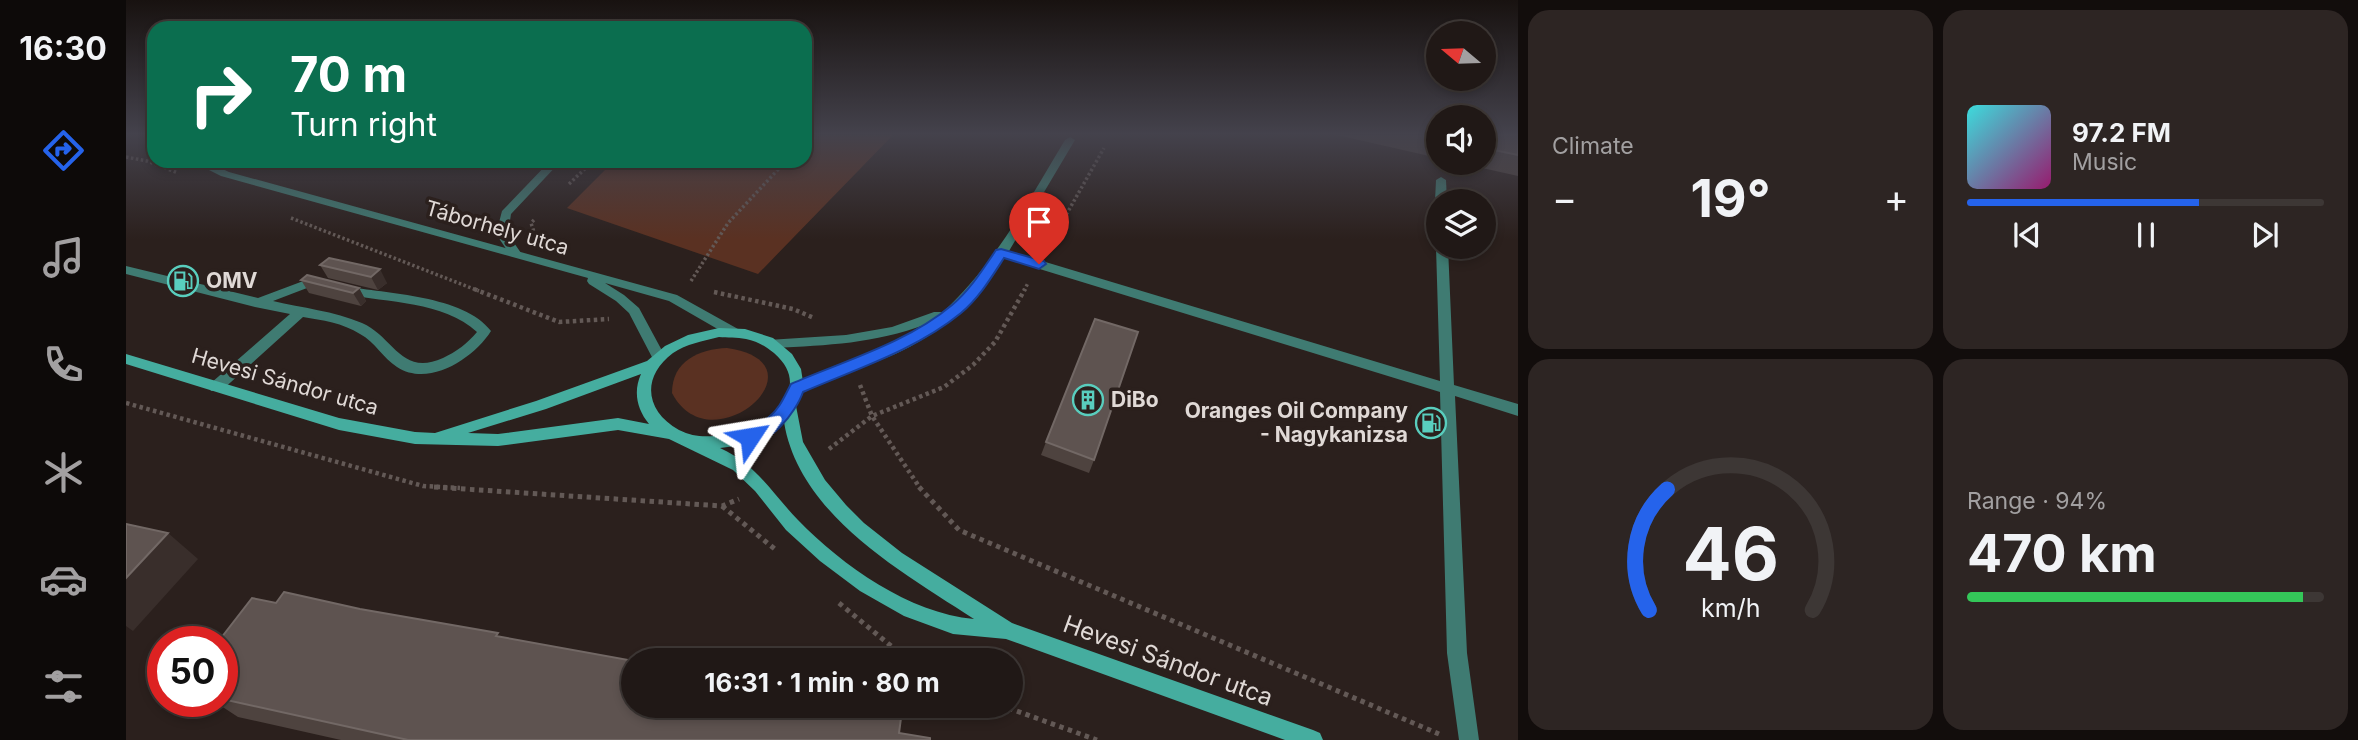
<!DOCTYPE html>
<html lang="en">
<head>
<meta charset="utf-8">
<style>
	body { margin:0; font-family:Inter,sans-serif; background:#2d2523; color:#f1f3f6; height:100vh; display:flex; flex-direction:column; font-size:26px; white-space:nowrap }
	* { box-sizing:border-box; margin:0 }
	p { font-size:23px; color:#a2a0a1 }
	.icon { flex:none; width:38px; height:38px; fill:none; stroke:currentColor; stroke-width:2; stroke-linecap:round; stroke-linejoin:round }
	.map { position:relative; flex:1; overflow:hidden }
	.details { display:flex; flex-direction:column; gap:10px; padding:10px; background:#120d0c; width:840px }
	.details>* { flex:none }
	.hud { position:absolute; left:21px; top:21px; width:665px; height:147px; border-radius:21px; box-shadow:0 4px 10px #0003,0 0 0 2px #3d3735; background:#0b6e4f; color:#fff; overflow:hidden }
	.needle { width:46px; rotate:289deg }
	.controls { position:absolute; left:1300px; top:21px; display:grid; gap:14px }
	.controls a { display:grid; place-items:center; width:70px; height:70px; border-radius:50%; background:#201816; box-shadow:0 4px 10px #0003,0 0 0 2px #3d3735; font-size:35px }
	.speed { position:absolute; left:21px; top:626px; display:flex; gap:14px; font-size:35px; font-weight:700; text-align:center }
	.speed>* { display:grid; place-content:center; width:91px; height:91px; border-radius:50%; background:#201816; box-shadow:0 4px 10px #0003,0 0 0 2px #3d3735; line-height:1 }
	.speed .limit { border:10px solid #d22; background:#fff; color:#111 }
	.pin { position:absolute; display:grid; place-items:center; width:60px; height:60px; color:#fff; margin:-72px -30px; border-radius:50% 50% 50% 0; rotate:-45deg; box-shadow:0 0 7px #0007 }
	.pin .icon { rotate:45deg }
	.me { position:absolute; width:77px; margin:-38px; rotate:57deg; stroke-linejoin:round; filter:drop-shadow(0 0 5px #0008) }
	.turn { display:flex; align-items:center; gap:24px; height:147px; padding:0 28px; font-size:32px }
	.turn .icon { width:91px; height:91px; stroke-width:2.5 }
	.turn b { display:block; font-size:49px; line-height:60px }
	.big { font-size:52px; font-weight:700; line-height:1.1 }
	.details .tile { flex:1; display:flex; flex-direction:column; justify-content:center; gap:10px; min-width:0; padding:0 24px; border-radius:21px; background:#2d2523 }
	.details .dial { align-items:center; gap:0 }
	.dial svg { height:182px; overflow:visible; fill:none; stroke:#3d3735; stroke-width:7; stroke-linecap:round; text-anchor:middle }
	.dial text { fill:#f1f3f6; stroke:none }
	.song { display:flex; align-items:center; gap:21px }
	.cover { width:84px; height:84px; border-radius:10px; background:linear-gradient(135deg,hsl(180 70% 55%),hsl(320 70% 35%)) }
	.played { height:7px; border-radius:4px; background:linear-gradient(90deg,#2563eb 65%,#3d3735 65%) }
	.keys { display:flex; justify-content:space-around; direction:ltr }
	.heat { display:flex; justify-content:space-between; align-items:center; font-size:38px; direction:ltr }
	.charge { height:10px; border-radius:5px; background:linear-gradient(90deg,#34c759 94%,#3d3735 0) }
	.details .tiles { flex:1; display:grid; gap:10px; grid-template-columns:repeat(2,1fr) }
	.trip { position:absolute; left:495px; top:648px; width:402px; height:70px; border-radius:35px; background:#201816; box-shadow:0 4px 10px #0003,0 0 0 2px #3d3735; font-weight:700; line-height:70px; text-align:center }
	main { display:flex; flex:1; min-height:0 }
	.menu { display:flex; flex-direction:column; width:126px; justify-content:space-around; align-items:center; background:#0d0a09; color:#a2a0a1 }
	.menu .icon { width:49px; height:49px }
	.menu .on { color:#2563eb }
	.menu b { font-size:32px; color:#f1f3f6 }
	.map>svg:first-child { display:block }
	.green { fill:#5a3122 }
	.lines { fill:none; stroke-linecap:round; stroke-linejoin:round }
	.path-far2 { stroke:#635956; stroke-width:3.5; stroke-dasharray:2.5 2.5; stroke-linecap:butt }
	.path-far1 { stroke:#635956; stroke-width:4.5; stroke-dasharray:3.5 3.5; stroke-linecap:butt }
	.path { stroke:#635956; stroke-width:5; stroke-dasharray:4.5 4.5; stroke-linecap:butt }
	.service { fill:#3f7b72; fill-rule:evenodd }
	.minor { fill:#3f7b72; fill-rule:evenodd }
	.secondary { fill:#45ad9f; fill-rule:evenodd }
	.wall { fill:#4e433f }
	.shaded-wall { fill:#392e2b }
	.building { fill:#5e5350; stroke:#726865; stroke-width:2 }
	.route { fill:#2563eb; stroke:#184099; stroke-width:2 }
	.labels { text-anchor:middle; stroke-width:7; stroke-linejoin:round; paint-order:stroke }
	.street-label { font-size:21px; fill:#e0d9d6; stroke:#2b201d }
	.poi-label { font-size:21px; font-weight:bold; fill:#e0d9d6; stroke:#2b201d; text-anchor:start }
	.near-street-label { font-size:24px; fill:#e0d9d6; stroke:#2b201d }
</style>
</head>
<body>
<main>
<nav class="menu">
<b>16:30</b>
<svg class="icon on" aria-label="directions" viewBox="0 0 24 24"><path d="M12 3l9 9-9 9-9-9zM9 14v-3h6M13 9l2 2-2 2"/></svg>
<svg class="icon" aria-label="music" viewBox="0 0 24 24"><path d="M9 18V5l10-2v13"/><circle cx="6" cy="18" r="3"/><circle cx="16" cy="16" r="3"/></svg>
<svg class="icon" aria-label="phone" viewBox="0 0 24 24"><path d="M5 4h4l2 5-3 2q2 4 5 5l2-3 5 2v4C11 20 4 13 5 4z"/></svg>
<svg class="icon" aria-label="climate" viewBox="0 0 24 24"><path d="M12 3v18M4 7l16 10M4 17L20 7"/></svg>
<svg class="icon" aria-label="car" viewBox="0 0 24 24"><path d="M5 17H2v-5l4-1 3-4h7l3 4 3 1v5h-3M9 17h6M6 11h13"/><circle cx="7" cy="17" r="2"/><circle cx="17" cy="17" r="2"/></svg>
<svg class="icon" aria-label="filters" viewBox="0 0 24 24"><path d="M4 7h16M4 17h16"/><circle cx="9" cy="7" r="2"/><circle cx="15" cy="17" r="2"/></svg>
</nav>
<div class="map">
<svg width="1392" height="740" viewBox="0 0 1392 740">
	<rect width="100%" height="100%" fill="#2b201d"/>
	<!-- green -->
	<g class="green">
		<polygon points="679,135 767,135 632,274 441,208 488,161 679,161"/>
		<path d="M601 348C704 363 585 468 546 393 546 361 573 349 601 348Z"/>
	</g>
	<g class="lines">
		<!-- path-far2 -->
		<g class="path-far2">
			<polyline points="679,145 691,135"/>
			<polyline points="0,157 21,161 52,173"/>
			<polyline points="443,184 467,161"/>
			<polyline points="165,218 353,291"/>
			<polyline points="408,220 405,223 410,238"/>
			<polyline points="923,245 978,148"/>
			<polyline points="565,281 602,223 660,161"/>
			<polyline points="898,291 902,283"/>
		</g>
		<!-- path-far1 -->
		<g class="path-far1">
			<polyline points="348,289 433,322 483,319"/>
			<polyline points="588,292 667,309 688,318"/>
			<polyline points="734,385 746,416 794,488"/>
			<polyline points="0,403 297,486 334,488"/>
			<polyline points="703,449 746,416 818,387 847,365 869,342 899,289"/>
		</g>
		<!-- path -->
		<g class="path">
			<polyline points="308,487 596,506 613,499"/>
			<polyline points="793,487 833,530 1313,734"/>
			<polyline points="596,506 650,550"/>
			<polyline points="713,603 782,660"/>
			<polyline points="874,705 971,740"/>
		</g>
		<!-- service -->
		<g class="service">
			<path d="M944 137 949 140 883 251 1314 381 1310 247 1312 244V247H1322L1328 385 1392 404V416L1329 396 1341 653 1353 740H1333L1321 653 1314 392 878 258C856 289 832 318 799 338 761 362 715 373 675 392H665L663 388 665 384 773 340 801 324C746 344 704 345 647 348L642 346 640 343 642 340 720 335 766 327 808 312H817C870 263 902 201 939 140Z"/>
			<polygon points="424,161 435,161 385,214 382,234 395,253 389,257 385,256 370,234 376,211"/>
			<polygon points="1315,177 1320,180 1321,201 1312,201 1312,204 1309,201 1310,180"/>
			<path d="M0 266 132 298 180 280 200 281 202 284 200 287 181 288 147 301C176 308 208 311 236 323 268 337 275 377 317 358 330 352 342 343 351 332 317 301 262 303 219 294L215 293 213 290 215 287 219 286C260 294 338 295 365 331 348 358 303 388 271 367 257 358 249 342 234 334 217 323 196 320 177 317L95 391H85L83 387 85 383 164 314 129 307 0 274Z"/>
		</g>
		<!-- minor -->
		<polygon class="minor" points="65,161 79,161 103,172 551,295 612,329 614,332 612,335 602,335 543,301 479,283 498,295 513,308 540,358 533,363 528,361 503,313 490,301 463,284 461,281 462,278 95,176"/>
		<!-- secondary -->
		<path class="secondary" d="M593 328 619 329 647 338 666 354 675 369 677 382 675 394 670 406 677 442 699 480 720 505 738 523 776 553 886 623 1187 730 1194 733 1197 740H1159L880 639 827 634 778 616 734 591 694 561 660 530 629 491 607 470 543 439 492 430 372 446 289 444 213 430 0 364V354L213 418 289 432 309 433 410 401 521 361 539 346 562 335ZM593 337C601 338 611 337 620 339 631 341 639 346 648 353 694 393 630 435 589 436 575 437 565 436 553 430 519 411 515 377 547 353 560 344 577 341 593 337ZM515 374C507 392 511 409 523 424L492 418 372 434 342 433 420 409ZM658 422C673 515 776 572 848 619 783 613 717 566 672 520 644 491 632 466 594 448 618 446 640 438 658 422Z"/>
	</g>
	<!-- wall -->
	<g class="wall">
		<polygon points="1211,135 1312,135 1312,158"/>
		<polygon points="1358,135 1392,135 1392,176 1334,163 1358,163"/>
		<polygon points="203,258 261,283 252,290 202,278 194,265"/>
		<polygon points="175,280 233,288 240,301 235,306 183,293"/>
		<polygon points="920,442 968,460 963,473 915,455"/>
		<polygon points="150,603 234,609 374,637 804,740 215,740 112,717 89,702 96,702 96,642"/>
	</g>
	<!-- shaded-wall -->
	<g class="shaded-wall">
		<polygon points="254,269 261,283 252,290 245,277"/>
		<polygon points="233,288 240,301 235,306 227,293"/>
		<polygon points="42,533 72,559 7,631 0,626 0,578"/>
	</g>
	<!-- building -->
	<g class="building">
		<polygon points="1358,135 1392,135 1392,155 1358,148"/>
		<polygon points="203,258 254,269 245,277 194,265"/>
		<polygon points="181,275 233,288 227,293 175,280"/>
		<polygon points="969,319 1012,332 968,460 920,442"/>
		<polygon points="0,524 42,533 0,578"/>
		<polygon points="158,592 234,609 372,633 370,636 508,661 508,705 714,705 775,718 773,733 804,738 804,740 282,740 96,699 96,642 92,642 126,598 150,603"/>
	</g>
	<!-- sky -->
	<linearGradient id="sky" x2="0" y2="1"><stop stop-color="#181210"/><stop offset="0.56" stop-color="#44424c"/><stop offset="1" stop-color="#44424c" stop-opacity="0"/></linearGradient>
	<rect width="1392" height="239" fill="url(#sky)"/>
	<!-- route -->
	<path class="route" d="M875 249 918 261 920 264 913 269 878 258C865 278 853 298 835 313 790 350 730 369 677 392 670 412 642 449 618 442L615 437C621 427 634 425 643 417 654 408 658 397 665 384 718 361 781 343 826 305 844 290 857 269 870 250Z"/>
	<!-- icons -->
	<defs>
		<g id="fuel-ring" transform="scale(1.575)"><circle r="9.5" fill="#2b201d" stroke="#59cebe" stroke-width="1.5"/><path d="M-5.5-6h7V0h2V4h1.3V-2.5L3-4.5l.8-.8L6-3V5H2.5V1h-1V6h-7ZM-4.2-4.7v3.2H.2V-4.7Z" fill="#59cebe"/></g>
		<g id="building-ring" transform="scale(1.575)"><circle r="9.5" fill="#2b201d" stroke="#59cebe" stroke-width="1.5"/><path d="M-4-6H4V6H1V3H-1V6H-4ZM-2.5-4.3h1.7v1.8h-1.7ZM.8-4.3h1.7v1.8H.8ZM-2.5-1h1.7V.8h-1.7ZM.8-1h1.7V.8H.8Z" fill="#59cebe"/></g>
	</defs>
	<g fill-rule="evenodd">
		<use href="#fuel-ring" x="57" y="281"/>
		<use href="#building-ring" x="962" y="400"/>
		<use href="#fuel-ring" x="1305" y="423"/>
	</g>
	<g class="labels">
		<!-- street labels -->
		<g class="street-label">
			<text transform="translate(371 228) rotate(16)" y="7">Táborhely utca</text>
			<text transform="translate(159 382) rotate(16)" y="7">Hevesi Sándor utca</text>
		</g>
		<!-- poi labels -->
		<g class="poi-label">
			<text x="80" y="288">OMV</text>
			<text x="985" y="407">DiBo</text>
			<text x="1282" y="418" text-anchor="end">Oranges Oil Company<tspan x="1282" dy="24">- Nagykanizsa</tspan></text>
		</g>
		<!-- near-street labels -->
		<g class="near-street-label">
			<text transform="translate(1042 661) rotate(20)" y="8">Hevesi Sándor utca</text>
		</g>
	</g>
</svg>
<div class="controls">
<a><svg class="needle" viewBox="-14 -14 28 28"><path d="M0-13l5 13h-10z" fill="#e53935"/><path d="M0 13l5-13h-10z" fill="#a2a0a1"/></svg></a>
<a><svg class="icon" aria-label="sound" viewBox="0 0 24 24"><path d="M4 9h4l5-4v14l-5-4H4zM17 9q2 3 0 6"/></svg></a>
<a><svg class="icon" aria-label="layers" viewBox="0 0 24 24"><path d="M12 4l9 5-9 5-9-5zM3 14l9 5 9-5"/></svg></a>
</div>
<div class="speed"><div class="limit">50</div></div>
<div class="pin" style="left:913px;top:264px;background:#d93025"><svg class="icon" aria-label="arrive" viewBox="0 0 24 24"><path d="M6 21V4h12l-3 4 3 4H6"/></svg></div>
<svg class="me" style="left:624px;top:437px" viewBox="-20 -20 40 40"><path d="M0-17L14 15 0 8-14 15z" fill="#2563eb" stroke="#fff" stroke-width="4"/></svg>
<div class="trip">16:31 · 1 min · 80 m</div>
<div class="hud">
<div class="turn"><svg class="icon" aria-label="right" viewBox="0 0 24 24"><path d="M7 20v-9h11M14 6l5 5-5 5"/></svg><div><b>70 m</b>Turn right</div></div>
</div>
</div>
<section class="details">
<div class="tiles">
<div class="tile"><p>Climate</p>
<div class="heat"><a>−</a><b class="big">19°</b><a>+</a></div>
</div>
<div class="tile">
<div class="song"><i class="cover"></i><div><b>97.2 FM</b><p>Music</p></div></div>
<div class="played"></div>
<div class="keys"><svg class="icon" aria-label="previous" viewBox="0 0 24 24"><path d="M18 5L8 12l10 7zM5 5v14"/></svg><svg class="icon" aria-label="pause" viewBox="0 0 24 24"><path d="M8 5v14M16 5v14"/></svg><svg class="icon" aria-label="next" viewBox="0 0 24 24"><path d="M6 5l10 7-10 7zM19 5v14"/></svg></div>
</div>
<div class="tile dial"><svg viewBox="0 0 100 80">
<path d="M14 69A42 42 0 1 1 86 69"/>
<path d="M14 69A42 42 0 0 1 22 16" stroke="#2563eb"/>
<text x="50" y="56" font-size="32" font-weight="700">46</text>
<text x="50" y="72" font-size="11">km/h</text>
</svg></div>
<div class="tile"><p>Range · 94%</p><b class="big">470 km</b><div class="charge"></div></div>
</div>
</section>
</main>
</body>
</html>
